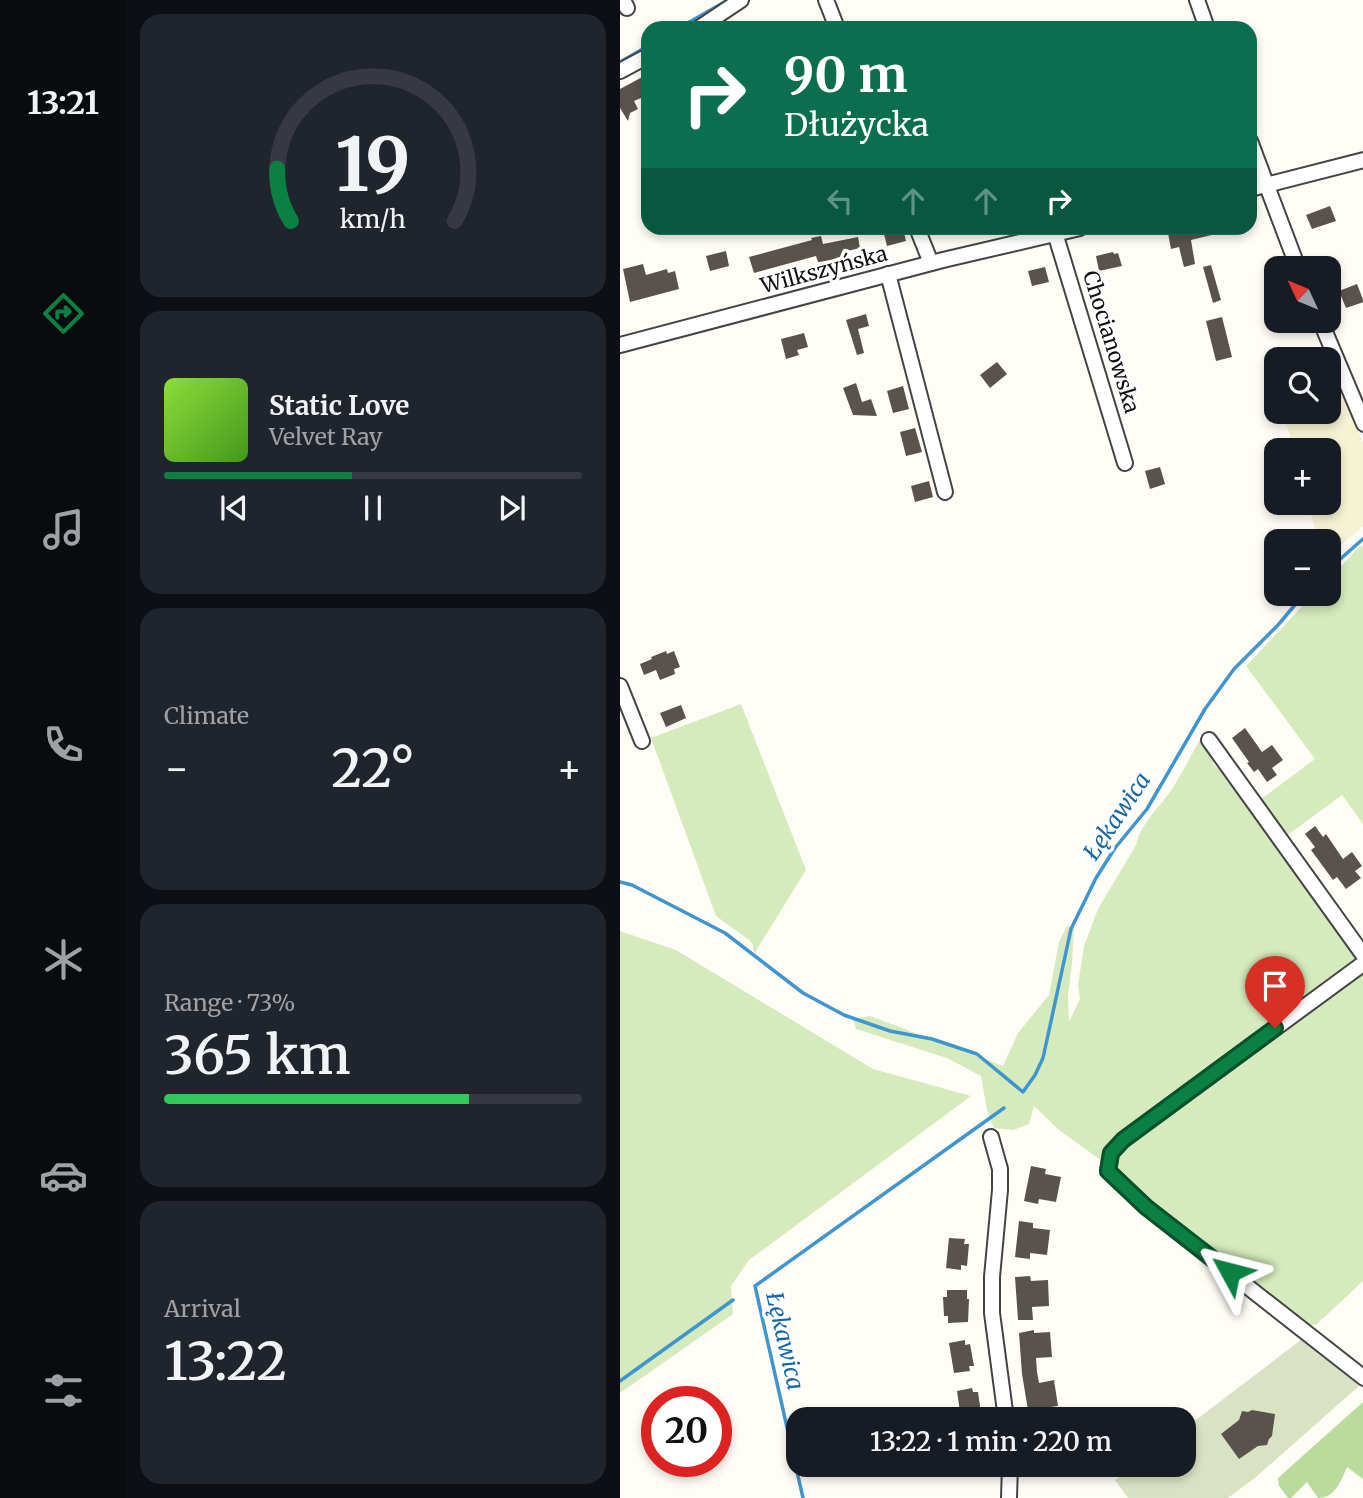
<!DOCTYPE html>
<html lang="en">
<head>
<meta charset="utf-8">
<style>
	body { margin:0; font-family:Merriweather,serif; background:#20242c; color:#f1f3f6; height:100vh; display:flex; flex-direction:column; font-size:26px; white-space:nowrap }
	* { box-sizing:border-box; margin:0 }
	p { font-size:23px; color:#9ea1a6 }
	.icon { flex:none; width:38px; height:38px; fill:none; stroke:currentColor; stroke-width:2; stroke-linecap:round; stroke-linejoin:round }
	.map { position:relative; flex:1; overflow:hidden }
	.details { display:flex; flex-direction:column; gap:14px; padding:14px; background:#0d0f14; width:494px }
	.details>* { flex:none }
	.top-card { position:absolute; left:21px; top:21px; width:616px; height:214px; border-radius:21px; box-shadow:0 4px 10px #0003; background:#0b6e4f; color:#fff; overflow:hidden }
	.needle { width:46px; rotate:314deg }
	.buttons { position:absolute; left:644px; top:256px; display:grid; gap:14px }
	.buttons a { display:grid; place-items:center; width:77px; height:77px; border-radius:14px; background:#171b24; box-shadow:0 4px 10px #0003; font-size:35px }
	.speed { position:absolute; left:21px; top:1386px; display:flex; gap:14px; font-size:35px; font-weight:700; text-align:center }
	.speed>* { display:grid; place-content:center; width:91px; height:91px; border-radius:50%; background:#171b24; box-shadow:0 4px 10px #0003; line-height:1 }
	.speed .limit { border:10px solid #d22; background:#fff; color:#111 }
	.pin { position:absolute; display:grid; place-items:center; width:60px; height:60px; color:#fff; margin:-72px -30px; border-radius:50% 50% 50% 0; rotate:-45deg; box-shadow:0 0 7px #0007 }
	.pin .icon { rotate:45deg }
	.me { position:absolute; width:77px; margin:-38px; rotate:308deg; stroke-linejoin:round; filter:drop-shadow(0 0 5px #0008) }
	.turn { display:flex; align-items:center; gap:24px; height:147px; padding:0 28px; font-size:32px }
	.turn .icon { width:91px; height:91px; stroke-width:2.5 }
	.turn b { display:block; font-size:49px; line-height:60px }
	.lanes { display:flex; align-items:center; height:66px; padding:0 28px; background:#0003; justify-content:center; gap:35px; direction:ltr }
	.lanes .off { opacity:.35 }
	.big { font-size:52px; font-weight:600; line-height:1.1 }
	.details .card { flex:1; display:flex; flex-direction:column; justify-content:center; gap:10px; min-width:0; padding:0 24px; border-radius:21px; background:#20242c }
	.details .dial { align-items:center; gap:0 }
	.dial svg { height:182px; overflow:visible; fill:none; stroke:#363941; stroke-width:7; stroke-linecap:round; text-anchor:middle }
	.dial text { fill:#f1f3f6; stroke:none }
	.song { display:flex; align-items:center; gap:21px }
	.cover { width:84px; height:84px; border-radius:10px; background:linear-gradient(135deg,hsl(90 70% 55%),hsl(100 70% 35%)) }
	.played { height:7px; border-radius:4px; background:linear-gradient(90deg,#0b8043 45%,#363941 45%) }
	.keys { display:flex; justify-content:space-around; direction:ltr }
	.heat { display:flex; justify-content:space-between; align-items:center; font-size:38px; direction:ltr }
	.charge { height:10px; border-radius:5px; background:linear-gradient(90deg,#34c759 73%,#363941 0) }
	.trip { position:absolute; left:166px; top:1407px; width:410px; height:70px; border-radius:21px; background:#171b24; box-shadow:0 4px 10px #0003; font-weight:600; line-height:70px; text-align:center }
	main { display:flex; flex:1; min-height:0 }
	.tabs { display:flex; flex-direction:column; width:126px; justify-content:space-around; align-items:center; background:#090b0e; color:#9ea1a6 }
	.tabs .icon { width:49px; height:49px }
	.tabs .on { color:#0b8043 }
	.tabs b { font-size:32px; color:#f1f3f6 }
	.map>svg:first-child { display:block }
	.farmland { fill:#f6f3d4 }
	.green { fill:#d5ebbd }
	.forest { fill:#b9dc9c }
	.cemetery { fill:#d9e3c4 }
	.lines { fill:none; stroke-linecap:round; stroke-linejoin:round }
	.stream { stroke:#3f96cf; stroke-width:3.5 }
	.building { fill:#5a524d }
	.minor-casing { stroke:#444; stroke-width:18 }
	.minor { stroke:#fff; stroke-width:14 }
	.route-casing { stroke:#07532c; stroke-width:18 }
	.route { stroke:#0b8043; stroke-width:12 }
	.labels { text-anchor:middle; stroke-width:7; stroke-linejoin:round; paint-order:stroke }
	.street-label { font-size:21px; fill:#111; stroke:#fff }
	.water-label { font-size:23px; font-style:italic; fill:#1768a6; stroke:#fff }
</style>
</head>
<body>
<main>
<nav class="tabs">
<b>13:21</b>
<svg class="icon on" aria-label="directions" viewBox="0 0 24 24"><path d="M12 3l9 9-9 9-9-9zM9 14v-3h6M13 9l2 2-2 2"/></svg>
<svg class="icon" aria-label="music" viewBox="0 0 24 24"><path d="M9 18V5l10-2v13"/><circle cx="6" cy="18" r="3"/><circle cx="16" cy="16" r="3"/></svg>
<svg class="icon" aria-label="phone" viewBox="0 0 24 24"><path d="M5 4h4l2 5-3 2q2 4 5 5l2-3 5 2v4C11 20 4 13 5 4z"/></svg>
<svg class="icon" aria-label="climate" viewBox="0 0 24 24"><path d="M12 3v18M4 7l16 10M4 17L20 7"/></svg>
<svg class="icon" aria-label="car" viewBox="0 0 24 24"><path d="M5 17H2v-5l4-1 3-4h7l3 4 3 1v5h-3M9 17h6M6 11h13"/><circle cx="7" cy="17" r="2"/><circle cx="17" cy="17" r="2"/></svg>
<svg class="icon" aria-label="filters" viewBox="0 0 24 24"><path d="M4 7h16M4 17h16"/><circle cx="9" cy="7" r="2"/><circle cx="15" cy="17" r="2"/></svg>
</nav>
<section class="details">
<div class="card dial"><svg viewBox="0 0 100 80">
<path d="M14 69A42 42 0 1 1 86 69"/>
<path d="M14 69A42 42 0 0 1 8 46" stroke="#0b8043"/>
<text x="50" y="56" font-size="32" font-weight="700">19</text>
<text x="50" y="72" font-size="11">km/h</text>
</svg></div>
<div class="card">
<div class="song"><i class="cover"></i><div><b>Static Love</b><p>Velvet Ray</p></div></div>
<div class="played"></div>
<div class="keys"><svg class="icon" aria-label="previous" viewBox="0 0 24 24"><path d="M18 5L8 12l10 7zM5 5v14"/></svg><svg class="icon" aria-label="pause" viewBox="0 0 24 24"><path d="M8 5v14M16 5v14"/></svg><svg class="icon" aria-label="next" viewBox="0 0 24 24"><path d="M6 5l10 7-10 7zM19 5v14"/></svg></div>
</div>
<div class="card"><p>Climate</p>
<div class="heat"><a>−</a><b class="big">22°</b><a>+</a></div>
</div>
<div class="card"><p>Range · 73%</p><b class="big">365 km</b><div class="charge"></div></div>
<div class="card"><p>Arrival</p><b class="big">13:22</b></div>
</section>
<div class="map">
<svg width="744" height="1498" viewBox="0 0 744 1498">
	<rect width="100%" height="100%" fill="#fffdf5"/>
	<!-- farmland -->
	<polygon class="farmland" points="709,364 743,442 744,526 709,555 709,541 698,541 688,502 709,502 709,450 674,450 663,411 709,411"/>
	<!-- green -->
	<g class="green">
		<polygon points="741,545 744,549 743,824 722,795 665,837 640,800 695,759 626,666 695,593 709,593 709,579"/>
		<polygon points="121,704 186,870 137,949 136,953 133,950 133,945 129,940 96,916 31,738"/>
		<path d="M580 739 590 751 594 765 609 777 736 955 735 962 488 1147 482 1161 439 1130 414 1106 409 1124 393 1130 374 1128 367 1110 361 1076 327 1058 236 1029 233 1019 250 1016 383 1066 398 1033 429 995 439 942 447 926 454 928 452 964 448 995 449 1022 460 999 458 985 464 946 478 909 516 845C521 823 539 808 552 789 562 773 571 756 580 739Z"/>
		<polygon points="0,931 56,950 253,1069 351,1096 129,1260 111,1286 113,1314 0,1393"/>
		<polygon points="743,968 743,1281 696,1325 686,1324 494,1173 493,1155"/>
	</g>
	<!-- forest -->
	<path class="forest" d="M743 1402V1479L727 1467C721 1481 715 1498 698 1498L687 1482 671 1498H668L659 1486 658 1478Z"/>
	<!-- cemetery -->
	<polygon class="cemetery" points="682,1339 739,1386 636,1477 608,1498 508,1498 495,1480 516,1465 564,1465 564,1429"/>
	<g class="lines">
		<!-- stream -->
		<g class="stream">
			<polyline points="59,28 108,0"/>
			<polyline points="0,62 28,46"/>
			<polyline points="709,569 744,538"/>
			<polyline points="0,882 12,885 105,933 183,993 224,1015 270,1031 312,1039 357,1054 403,1092 415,1075 423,1058 451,929 476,878 495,848 527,809 585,709 614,669 658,625 685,593"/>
			<polyline points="0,1381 113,1300"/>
			<polyline points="183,1498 135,1286 384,1108"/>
		</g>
	</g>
	<!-- building -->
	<g class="building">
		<polygon points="28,74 28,95 14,101 18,109 10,113 8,121 0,108 0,89"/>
		<polygon points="710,206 716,221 692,229 686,215"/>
		<polygon points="272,228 283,228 286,241 267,246 263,230"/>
		<polygon points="560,228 607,228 608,231 571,240 575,264 564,267 559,247 551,249 548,233 552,232 552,229"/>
		<polygon points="201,236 203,244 238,237 240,248 223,252 224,256 216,258 216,260 198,262 196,256 134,273 129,257 192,240 191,238"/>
		<polygon points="106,251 109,266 90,271 86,256"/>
		<polygon points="493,252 494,254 498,253 502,266 479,271 476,256"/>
		<polygon points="23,264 26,275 47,269 48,273 55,271 59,289 10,302 3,269"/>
		<polygon points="591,265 601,300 593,303 583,267"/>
		<polygon points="425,267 429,282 412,286 408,271"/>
		<polygon points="737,284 744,302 726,308 719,291"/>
		<polygon points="246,314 249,326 238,329 244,353 237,355 226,320"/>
		<polygon points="602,317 612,357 596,361 586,321"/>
		<polygon points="184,333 188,347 177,350 179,355 166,359 161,339"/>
		<polygon points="377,362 387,374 370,388 360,375"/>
		<polygon points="236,383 242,402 251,399 257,416 233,415 223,388"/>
		<polygon points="283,386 289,409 273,413 267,391"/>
		<polygon points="295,428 302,452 286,456 280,432"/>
		<polygon points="540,467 545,484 530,489 525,471"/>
		<polygon points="309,481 313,497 295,502 291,486"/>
		<polygon points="46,651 47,654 54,651 60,667 54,669 55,674 40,680 36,670 24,675 20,664 32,659 31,657"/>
		<polygon points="61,705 66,718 46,727 40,713"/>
		<polygon points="625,728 642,752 652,745 663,760 652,768 657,775 647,782 638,769 634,772 627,763 629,762 612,738"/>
		<polygon points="695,826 703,837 706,834 723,859 732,852 742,866 735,871 741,878 726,889 717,877 713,880 691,850 695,847 685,834"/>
		<polygon points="411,1166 426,1169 425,1174 441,1177 436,1202 419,1199 418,1204 404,1201"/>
		<polygon points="399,1221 413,1223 413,1228 430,1230 427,1255 410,1253 410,1259 395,1257"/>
		<polygon points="329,1238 345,1239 344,1244 349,1244 347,1266 341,1265 341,1270 326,1268"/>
		<polygon points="410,1276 411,1281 428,1280 429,1306 412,1307 413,1320 398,1320 395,1277"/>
		<polygon points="327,1290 347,1290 347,1299 349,1299 348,1322 328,1323 328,1316 324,1316 323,1297 327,1297"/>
		<polygon points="414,1330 414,1333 430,1332 432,1357 416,1358 417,1372 419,1383 434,1380 438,1406 423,1408 423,1413 409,1416 402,1374 399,1333"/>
		<polygon points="345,1340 345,1345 350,1344 354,1366 349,1366 350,1371 334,1373 329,1343"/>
		<polygon points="352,1388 353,1392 358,1392 361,1413 357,1414 357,1419 341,1419 337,1391"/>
		<polygon points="632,1410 655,1414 652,1436 649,1439 647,1445 638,1446 619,1459 601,1434 619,1420 622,1411 628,1412"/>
	</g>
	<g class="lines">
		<!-- minor casing -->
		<g class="minor-casing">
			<g id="minor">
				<polyline points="3,0 7,8"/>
				<polyline points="206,0 217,28"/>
				<polyline points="577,0 587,28"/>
				<polyline points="79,28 121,0"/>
				<polyline points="0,71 28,56"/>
				<polyline points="630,141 678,268"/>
				<polyline points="630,189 744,160"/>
				<polyline points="297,228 311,263"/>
				<polyline points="435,233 505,463"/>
				<polyline points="268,274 325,492"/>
				<polyline points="700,320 744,424"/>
				<polyline points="0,345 323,260 460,228"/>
				<polyline points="0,686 22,741"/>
				<polyline points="589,740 744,956"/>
				<polyline points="744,963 503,1140 491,1153 488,1171 526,1207 744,1378"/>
				<polyline points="371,1137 380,1169 380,1190 372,1277 372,1313 386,1419"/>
				<polyline points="389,1498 390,1465"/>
			</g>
		</g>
		<!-- minor -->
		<use href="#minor" class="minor"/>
	</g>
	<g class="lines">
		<!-- route casing -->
		<g class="route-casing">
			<polyline id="route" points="610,1272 526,1207 488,1171 491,1153 503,1140 655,1028"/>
		</g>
		<!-- route -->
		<use href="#route" class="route"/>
	</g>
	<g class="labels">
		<!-- street labels -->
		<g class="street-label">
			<text transform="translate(204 270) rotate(-15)" y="7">Wilkszyńska</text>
			<text transform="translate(491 342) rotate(73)" y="7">Chocianowska</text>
		</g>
		<!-- water labels -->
		<g class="water-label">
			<text transform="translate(497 816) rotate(-56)" y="8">Łękawica</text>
			<text transform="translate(165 1341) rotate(77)" y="8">Łękawica</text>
		</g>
	</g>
</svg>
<div class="buttons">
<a><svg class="needle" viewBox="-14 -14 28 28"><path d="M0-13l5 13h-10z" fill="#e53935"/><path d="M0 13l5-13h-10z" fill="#9ea1a6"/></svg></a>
<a><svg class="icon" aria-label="search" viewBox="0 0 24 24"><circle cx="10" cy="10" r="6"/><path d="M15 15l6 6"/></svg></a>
<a>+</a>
<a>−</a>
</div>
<div class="speed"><div class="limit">20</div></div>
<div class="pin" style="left:655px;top:1028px;background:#d93025"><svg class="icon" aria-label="arrive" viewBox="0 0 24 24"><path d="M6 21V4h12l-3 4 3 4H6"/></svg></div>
<svg class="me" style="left:610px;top:1272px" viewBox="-20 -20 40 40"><path d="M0-17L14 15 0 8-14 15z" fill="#0b8043" stroke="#fff" stroke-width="4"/></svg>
<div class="trip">13:22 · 1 min · 220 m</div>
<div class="top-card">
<div class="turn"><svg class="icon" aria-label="right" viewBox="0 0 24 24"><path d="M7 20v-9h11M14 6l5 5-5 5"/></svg><div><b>90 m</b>Dłużycka</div></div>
<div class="lanes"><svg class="icon off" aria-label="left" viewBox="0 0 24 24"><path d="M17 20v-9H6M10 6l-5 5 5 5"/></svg><svg class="icon off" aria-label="ahead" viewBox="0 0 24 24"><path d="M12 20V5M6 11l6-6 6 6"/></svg><svg class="icon off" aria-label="ahead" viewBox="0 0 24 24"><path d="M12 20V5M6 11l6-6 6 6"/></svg><svg class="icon" aria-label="right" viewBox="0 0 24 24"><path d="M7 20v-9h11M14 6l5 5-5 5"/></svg></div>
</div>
</div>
</main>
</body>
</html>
